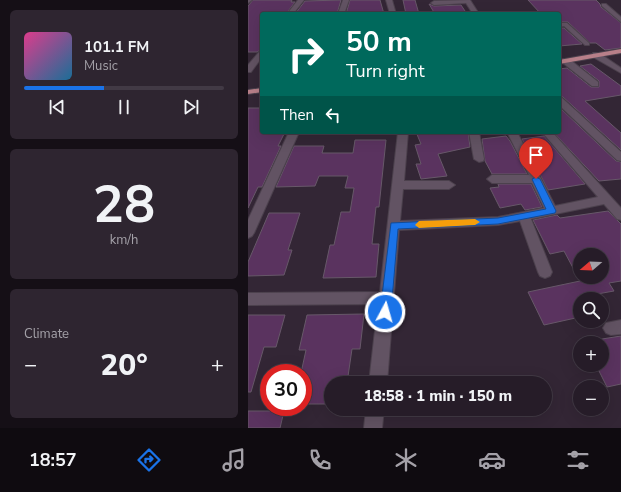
<!DOCTYPE html>
<html lang="en">
<head>
<meta charset="utf-8">
<style>
	body { margin:0; font-family:"Nunito Sans",sans-serif; background:#2e2530; color:#f1f3f6; height:100vh; display:flex; flex-direction:column; font-size:15px; white-space:nowrap }
	* { box-sizing:border-box; margin:0 }
	p { font-size:13px; color:#a4a1a8 }
	.icon { flex:none; width:22px; height:22px; fill:none; stroke:currentColor; stroke-width:2; stroke-linecap:round; stroke-linejoin:round }
	.map { position:relative; flex:1; overflow:hidden }
	.drawer { display:flex; flex-direction:column; gap:10px; padding:10px; background:#150f16; width:248px }
	.drawer>* { flex:none }
	.banner { position:absolute; left:12px; top:12px; width:301px; height:122px; border-radius:4px; box-shadow:0 4px 16px #0002,0 0 0 1px #423a45; background:#00695c; color:#fff; overflow:hidden }
	.needle { width:26px; rotate:251deg }
	.buttons { position:absolute; left:325px; top:248px; display:grid; gap:8px }
	.buttons a { display:grid; place-items:center; width:36px; height:36px; border-radius:50%; background:#261c28; box-shadow:0 4px 16px #0002,0 0 0 1px #423a45; font-size:20px }
	.speed { position:absolute; left:12px; top:364px; display:flex; gap:8px; font-size:20px; font-weight:700; text-align:center }
	.speed>* { display:grid; place-content:center; width:52px; height:52px; border-radius:50%; background:#261c28; box-shadow:0 4px 16px #0002,0 0 0 1px #423a45; line-height:1 }
	.speed .limit { border:6px solid #d22; background:#fff; color:#111 }
	.pin { position:absolute; display:grid; place-items:center; width:34px; height:34px; color:#fff; margin:-41px -17px; border-radius:50% 50% 50% 0; rotate:-45deg; box-shadow:0 0 4px #0007 }
	.pin .icon { rotate:45deg }
	.me { position:absolute; width:44px; margin:-22px; rotate:6deg; stroke-linejoin:round; filter:drop-shadow(0 0 3px #0008) }
	.turn { display:flex; align-items:center; gap:14px; height:84px; padding:0 20px; font-size:18px }
	.turn .icon { width:52px; height:52px; stroke-width:2.5 }
	.turn b { display:block; font-size:28px; line-height:34px }
	.then { display:flex; align-items:center; height:38px; padding:0 20px; background:#0003; gap:8px; font-size:15px }
	.big { font-size:30px; font-weight:800; line-height:1.1 }
	.drawer .card { flex:1; display:flex; flex-direction:column; justify-content:center; gap:6px; min-width:0; padding:0 14px; border-radius:6px; background:#2e2530 }
	.drawer .dial { align-items:center; gap:0 }
	.dial b { font-size:52px; line-height:1 }
	.song { display:flex; align-items:center; gap:12px }
	.cover { width:48px; height:48px; border-radius:6px; background:linear-gradient(135deg,hsl(330 70% 55%),hsl(200 70% 35%)) }
	.played { height:4px; border-radius:2px; background:linear-gradient(90deg,#1a73e8 40%,#423a45 40%) }
	.keys { display:flex; justify-content:space-around; direction:ltr }
	.heat { display:flex; justify-content:space-between; align-items:center; font-size:22px; direction:ltr }
	.trip { position:absolute; left:76px; top:376px; width:228px; height:40px; border-radius:20px; background:#261c28; box-shadow:0 4px 16px #0002,0 0 0 1px #423a45; font-weight:800; line-height:40px; text-align:center }
	.menu { display:flex; height:64px; justify-content:space-around; align-items:center; background:#0f0b10; color:#a4a1a8 }
	.menu .icon { width:28px; height:28px }
	.menu .selected { color:#1a73e8 }
	.menu b { font-size:18px; color:#f1f3f6 }
	main { display:flex; flex:1; min-height:0 }
	.map>svg:first-child { display:block }
	.building { fill:#5a335f; stroke:#675869; fill-rule:evenodd }
	.lines { fill:none; stroke-linecap:round; stroke-linejoin:round }
	.minor-casing { stroke:#4c414d; stroke-width:2 }
	.major-casing { stroke:#4c414d; stroke-width:2 }
	.minor { fill:#625363; fill-rule:evenodd }
	.major { fill:#b87f89; fill-rule:evenodd }
	.route { fill:#1a73e8; stroke:#114b97 }
	.slow { fill:#f59e0b }
</style>
</head>
<body>
<main>
<section class="drawer">
<div class="card">
<div class="song"><i class="cover"></i><div><b>101.1 FM</b><p>Music</p></div></div>
<div class="played"></div>
<div class="keys"><svg class="icon" aria-label="previous" viewBox="0 0 24 24"><path d="M18 5L8 12l10 7zM5 5v14"/></svg><svg class="icon" aria-label="pause" viewBox="0 0 24 24"><path d="M8 5v14M16 5v14"/></svg><svg class="icon" aria-label="next" viewBox="0 0 24 24"><path d="M6 5l10 7-10 7zM19 5v14"/></svg></div>
</div>
<div class="card dial"><b>28</b><p>km/h</p></div>
<div class="card"><p>Climate</p>
<div class="heat"><a>−</a><b class="big">20°</b><a>+</a></div>
</div>
</section>
<div class="map">
<svg width="373" height="428" viewBox="0 0 373 428">
	<rect width="100%" height="100%" fill="#332635"/>
	<!-- building -->
	<g class="building">
		<polygon points="5,0 44,0 43,2 47,2 38,14 14,14 14,49 9,52 0,52 0,6"/>
		<polygon points="93,0 89,14 47,14 57,1"/>
		<polygon points="102,0 132,0 136,14 98,14"/>
		<polygon points="155,0 167,0 171,14 158,14"/>
		<polygon points="280,0 348,0 352,4 353,7 373,23 373,48 357,50 348,43 342,43 320,22 311,22 311,14 293,14"/>
		<polygon points="181,4 186,6 213,5 219,14 187,14"/>
		<polygon points="311,28 316,28 334,44 311,46"/>
		<polygon points="343,64 373,86 373,95 337,101 373,133 373,150 315,97 311,96 311,69 319,68 343,87 351,87 351,81 332,66"/>
		<polygon points="311,107 368,161 373,162 373,179 351,181 308,135 311,134"/>
		<polygon points="0,108 14,108 14,132 37,132 30,146 33,146 14,187 10,187 0,208"/>
		<polygon points="168,132 220,132 222,147 190,154 199,176 173,179 168,164 173,164 167,145 173,144"/>
		<polygon points="258,136 262,141 279,174 244,174 237,161 234,139"/>
		<polygon points="296,136 337,184 300,190 274,139"/>
		<polygon points="107,140 138,140 131,207 128,207 124,244 131,244 128,277 75,278 82,245 86,245 93,212 102,212 106,188 97,188 100,176 71,176 67,186 28,187 46,146 76,146 74,153 105,153"/>
		<polygon points="250,184 283,184 294,207 277,210 273,204 252,208 242,188 251,187"/>
		<path d="M360 211 373 224V281L361 283 366 291 332 297V317L296 325 280 292 332 281 316 251 302 254 285 220 309 215 312 218ZM332 255H354V277H332Z"/>
		<polygon points="21,213 52,213 40,250 44,250 36,275 0,276 0,262"/>
		<polygon points="116,314 112,349 104,349 99,383 83,383 83,404 55,404 55,373 53,373 58,350 51,350 59,315"/>
		<polygon points="0,315 37,315 28,347 16,347 3,392 0,392"/>
		<polygon points="373,336 373,384 359,387 348,365 354,365 354,339"/>
		<polygon points="0,411 36,411 32,428 0,428"/>
	</g>
	<g class="lines">
		<!-- minor casing -->
		<g class="minor-casing">
			<g id="minor">
				<polygon points="0,0 4,0 0,3"/>
				<polygon points="50,0 56,0 45,14 39,14"/>
				<polygon points="95,0 101,0 96,14 90,14"/>
				<polygon points="138,0 144,0 148,14 142,14"/>
				<polygon points="222,0 231,14 225,14 218,3 186,5 183,3 186,1"/>
				<polygon points="354,4 358,4 373,17 373,22 354,6"/>
				<polygon points="311,23 319,23 341,43 341,45 337,45 316,26 311,27"/>
				<polygon points="14,50 14,57 3,72 0,72 0,65 12,51"/>
				<polygon points="345,53 351,53 373,68 373,73 345,57"/>
				<polygon points="315,59 321,59 350,82 350,86 344,86 315,63"/>
				<polygon points="311,97 314,98 373,152 373,161 369,160 311,105"/>
				<polygon points="41,132 51,132 6,233 4,236 0,238 0,220"/>
				<polygon points="150,132 160,132 156,181 201,181 207,185 201,189 155,189 152,221 250,217 296,208 284,183 244,183 239,179 244,175 281,175 259,132 269,132 307,206 350,197 294,132 304,132 373,208 373,220 369,219 356,204 283,219 304,272 302,276 297,278 292,276 290,272 272,221 250,225 151,230 139,383 121,383 130,304 0,305 0,293 132,292"/>
				<polygon points="221,132 231,132 236,159 235,161 231,162 226,159"/>
				<polygon points="373,320 373,334 363,335 358,333 355,328 358,323"/>
				<polygon points="118,409 136,409 134,428 116,428"/>
			</g>
		</g>
		<!-- major casing -->
		<g class="major-casing">
			<g id="major">
				<polygon points="373,49 373,53 311,64 311,60"/>
				<polygon points="14,88 14,92 0,94 0,90"/>
			</g>
		</g>
		<!-- minor -->
		<use href="#minor" class="minor"/>
		<!-- major -->
		<use href="#major" class="major"/>
	</g>
	<!-- route -->
	<polygon class="route" points="288,177 292,179 308,211 307,213 250,224 150,229 143,312 141,316 137,317 133,316 132,312 143,223 250,218 298,209 284,179"/>
	<!-- slow -->
	<polygon class="slow" points="227,219 232,222 227,225 171,228 167,225 171,221"/>
</svg>
<div class="buttons">
<a><svg class="needle" viewBox="-14 -14 28 28"><path d="M0-13l5 13h-10z" fill="#e53935"/><path d="M0 13l5-13h-10z" fill="#a4a1a8"/></svg></a>
<a><svg class="icon" aria-label="search" viewBox="0 0 24 24"><circle cx="10" cy="10" r="6"/><path d="M15 15l6 6"/></svg></a>
<a>+</a>
<a>−</a>
</div>
<div class="speed"><div class="limit">30</div></div>
<div class="pin" style="left:288px;top:179px;background:#d93025"><svg class="icon" aria-label="arrive" viewBox="0 0 24 24"><path d="M6 21V4h12l-3 4 3 4H6"/></svg></div>
<svg class="me" style="left:137px;top:312px" viewBox="-20 -20 40 40"><circle r="17" fill="#1a73e8" stroke="#fff" stroke-width="3"/><path d="M0-11L8 9 0 5-8 9z" fill="#fff"/></svg>
<div class="trip">18:58 · 1 min · 150 m</div>
<div class="banner">
<div class="turn"><svg class="icon" aria-label="right" viewBox="0 0 24 24"><path d="M7 20v-9h11M14 6l5 5-5 5"/></svg><div><b>50 m</b>Turn right</div></div>
<div class="then">Then<svg class="icon" aria-label="left" viewBox="0 0 24 24"><path d="M17 20v-9H6M10 6l-5 5 5 5"/></svg></div>
</div>
</div>
</main>
<nav class="menu">
<b>18:57</b>
<svg class="icon selected" aria-label="directions" viewBox="0 0 24 24"><path d="M12 3l9 9-9 9-9-9zM9 14v-3h6M13 9l2 2-2 2"/></svg>
<svg class="icon" aria-label="music" viewBox="0 0 24 24"><path d="M9 18V5l10-2v13"/><circle cx="6" cy="18" r="3"/><circle cx="16" cy="16" r="3"/></svg>
<svg class="icon" aria-label="phone" viewBox="0 0 24 24"><path d="M5 4h4l2 5-3 2q2 4 5 5l2-3 5 2v4C11 20 4 13 5 4z"/></svg>
<svg class="icon" aria-label="climate" viewBox="0 0 24 24"><path d="M12 3v18M4 7l16 10M4 17L20 7"/></svg>
<svg class="icon" aria-label="car" viewBox="0 0 24 24"><path d="M5 17H2v-5l4-1 3-4h7l3 4 3 1v5h-3M9 17h6M6 11h13"/><circle cx="7" cy="17" r="2"/><circle cx="17" cy="17" r="2"/></svg>
<svg class="icon" aria-label="filters" viewBox="0 0 24 24"><path d="M4 7h16M4 17h16"/><circle cx="9" cy="7" r="2"/><circle cx="15" cy="17" r="2"/></svg>
</nav>
</body>
</html>
